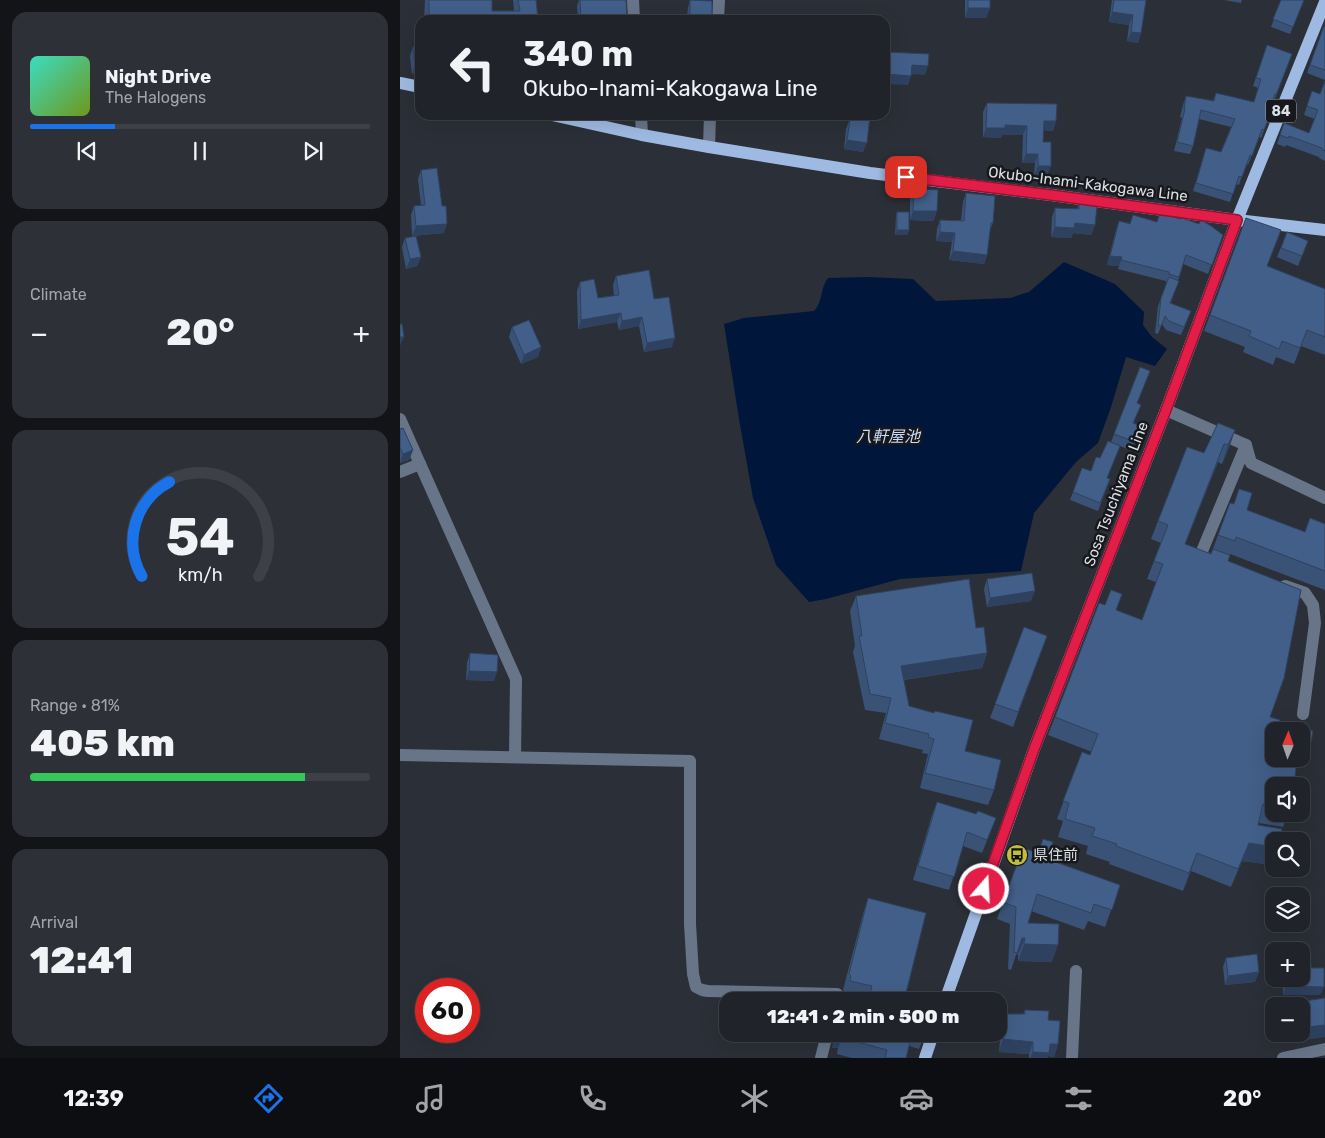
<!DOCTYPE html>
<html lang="en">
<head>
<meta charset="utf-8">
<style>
	body { margin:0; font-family:Rubik,"Noto Sans JP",sans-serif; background:#2d3036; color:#f1f3f6; height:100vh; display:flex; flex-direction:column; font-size:19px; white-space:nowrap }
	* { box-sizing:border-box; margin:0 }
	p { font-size:16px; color:#a2a4a8 }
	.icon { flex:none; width:28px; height:28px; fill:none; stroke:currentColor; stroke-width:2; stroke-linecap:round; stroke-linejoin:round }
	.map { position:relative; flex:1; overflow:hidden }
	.panel { display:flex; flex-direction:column; gap:12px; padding:12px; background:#121417; width:400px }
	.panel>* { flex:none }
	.guide { position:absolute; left:15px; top:15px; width:475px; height:105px; border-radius:15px; box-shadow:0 5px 20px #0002,0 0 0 1px #3d4147; background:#20242a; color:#f1f3f6; overflow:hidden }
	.needle { width:32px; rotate:2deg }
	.controls { position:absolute; left:865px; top:722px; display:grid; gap:10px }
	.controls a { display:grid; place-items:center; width:45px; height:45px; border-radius:10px; background:#20242a; box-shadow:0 5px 20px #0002,0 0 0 1px #3d4147; font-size:25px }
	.speed { position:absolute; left:15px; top:978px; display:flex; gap:10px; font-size:25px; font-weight:700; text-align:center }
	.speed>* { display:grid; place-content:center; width:65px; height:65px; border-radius:50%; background:#20242a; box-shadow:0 5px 20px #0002,0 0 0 1px #3d4147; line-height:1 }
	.speed .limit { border:8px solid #d22; background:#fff; color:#111 }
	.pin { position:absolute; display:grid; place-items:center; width:42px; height:42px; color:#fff; margin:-21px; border-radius:10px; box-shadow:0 2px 8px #0006 }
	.me { position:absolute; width:55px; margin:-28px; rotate:19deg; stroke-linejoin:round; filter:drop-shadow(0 0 4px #0008) }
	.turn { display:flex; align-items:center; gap:18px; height:105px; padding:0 25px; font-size:22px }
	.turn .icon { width:65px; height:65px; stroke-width:2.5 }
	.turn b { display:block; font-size:35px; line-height:42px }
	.big { font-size:38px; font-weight:800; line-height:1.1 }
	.panel .tile { flex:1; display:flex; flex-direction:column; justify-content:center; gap:8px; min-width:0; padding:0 18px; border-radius:15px; background:#2d3036 }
	.panel .dial { align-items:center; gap:0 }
	.dial svg { height:130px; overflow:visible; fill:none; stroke:#3d4147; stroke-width:7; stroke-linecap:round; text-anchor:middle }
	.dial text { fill:#f1f3f6; stroke:none }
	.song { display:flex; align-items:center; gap:15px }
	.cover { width:60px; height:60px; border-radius:8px; background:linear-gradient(135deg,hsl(170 70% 55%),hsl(80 70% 35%)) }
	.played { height:5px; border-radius:2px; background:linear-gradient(90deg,#1a73e8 25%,#3d4147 25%) }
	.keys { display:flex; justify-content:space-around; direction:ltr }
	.heat { display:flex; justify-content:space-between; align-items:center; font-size:28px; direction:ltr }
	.charge { height:8px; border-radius:4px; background:linear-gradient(90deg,#34c759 81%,#3d4147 0) }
	.trip { position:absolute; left:319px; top:992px; width:288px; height:50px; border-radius:15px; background:#20242a; box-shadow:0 5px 20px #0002,0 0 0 1px #3d4147; font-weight:800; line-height:50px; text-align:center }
	.tabs { display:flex; height:80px; justify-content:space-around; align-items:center; background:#0d0e11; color:#a2a4a8 }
	.tabs .icon { width:35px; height:35px }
	.tabs .on { color:#1a73e8 }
	.tabs b { font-size:22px; color:#f1f3f6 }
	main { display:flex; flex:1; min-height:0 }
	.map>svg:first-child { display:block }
	.water { fill:#00163a }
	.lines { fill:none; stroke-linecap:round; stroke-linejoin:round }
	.minor { stroke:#687589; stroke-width:12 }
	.major { stroke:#9fbae2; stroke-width:12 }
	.wall { fill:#395276 }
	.shaded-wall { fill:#2e4260 }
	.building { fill:#425f89; stroke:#2e4260 }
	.route-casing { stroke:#92132f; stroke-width:12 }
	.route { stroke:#e11d48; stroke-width:9 }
	.labels { text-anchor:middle; stroke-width:5; stroke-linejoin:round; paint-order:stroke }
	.shield { fill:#16181b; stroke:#a0a3a8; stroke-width:1 }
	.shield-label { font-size:14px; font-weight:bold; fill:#dbdfe4 }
	.street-label { font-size:15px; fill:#dbdfe4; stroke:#16181b }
	.poi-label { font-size:15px; fill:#dbdfe4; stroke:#16181b; text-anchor:start }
	.water-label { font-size:16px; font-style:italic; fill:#cbddf8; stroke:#16181b }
</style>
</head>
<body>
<main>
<section class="panel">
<div class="tile">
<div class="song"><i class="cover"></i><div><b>Night Drive</b><p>The Halogens</p></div></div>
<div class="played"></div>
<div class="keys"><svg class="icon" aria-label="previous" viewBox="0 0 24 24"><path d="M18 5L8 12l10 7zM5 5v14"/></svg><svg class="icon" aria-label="pause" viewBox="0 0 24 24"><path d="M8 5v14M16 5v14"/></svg><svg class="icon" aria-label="next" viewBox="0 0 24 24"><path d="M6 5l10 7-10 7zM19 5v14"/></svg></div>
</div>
<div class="tile"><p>Climate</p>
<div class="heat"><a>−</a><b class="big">20°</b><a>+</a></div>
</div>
<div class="tile dial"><svg viewBox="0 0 100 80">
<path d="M14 69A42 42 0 1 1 86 69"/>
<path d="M14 69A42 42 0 0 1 31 11" stroke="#1a73e8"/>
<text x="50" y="56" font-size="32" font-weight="700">54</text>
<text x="50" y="72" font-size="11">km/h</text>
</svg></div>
<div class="tile"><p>Range · 81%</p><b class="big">405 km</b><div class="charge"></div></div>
<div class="tile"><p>Arrival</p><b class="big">12:41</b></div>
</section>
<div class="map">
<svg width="925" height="1058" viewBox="0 0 925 1058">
	<rect width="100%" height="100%" fill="#2b3038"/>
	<!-- water -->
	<path class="water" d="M664 262 715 284 744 312 743 325 752 337 767 349 755 366 726 357 711 407 698 443 676 462 634 513 621 571 500 579 426 599 409 602 376 565 353 498 339 419 324 324 344 318 414 311C423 302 420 288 428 278L468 277 513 279 536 301 610 298 629 292Z"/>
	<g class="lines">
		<!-- minor -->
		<g class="minor">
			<polyline points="233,0 234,20"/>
			<polyline points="318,20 319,0"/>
			<polyline points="241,115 242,135"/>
			<polyline points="309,147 310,115"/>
			<polyline points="766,410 846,445 851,463 925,498"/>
			<polyline points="0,419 20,464"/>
			<polyline points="0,472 20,464 116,679 115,757"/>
			<polyline points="809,559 800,556 846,445"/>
			<polyline points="885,586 905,593 913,605 915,623 903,714"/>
			<polyline points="0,755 290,761 290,924 293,974 296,987 302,990 308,991 437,994 435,1001"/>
			<polyline points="421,1058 427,1034"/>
			<polyline points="672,1058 676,971"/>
			<polyline points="883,1058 925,1049"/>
		</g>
		<!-- major -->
		<g class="major">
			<polyline points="0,83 20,87"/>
			<polyline points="152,115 242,135 309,147 470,173 651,195 837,220 925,230"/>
			<polyline points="545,1001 634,749 766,410 837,220 925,2"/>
			<polyline points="525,1058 533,1034"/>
		</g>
	</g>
	<!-- wall -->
	<g class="wall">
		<polygon points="25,0 92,0 92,11 114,11 113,0 136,0 138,20 24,20"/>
		<polygon points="179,0 226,0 227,20 178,20 177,6"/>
		<polygon points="290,0 312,20 286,20 287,16 288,8"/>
		<polygon points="565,0 590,0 590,8 586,18 565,18"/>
		<polygon points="712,0 746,0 741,33 738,43 727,41 729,25 709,22"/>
		<polygon points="824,0 842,0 841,3"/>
		<polygon points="879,0 904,0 890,34 871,27 881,0"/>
		<polygon points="924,26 925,27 925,80 907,73"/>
		<polygon points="867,45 892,54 873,104 872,103 867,116 869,117 861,138 859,137 848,165 846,164 839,185 836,184 830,202 793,191 806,148 821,152 831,127 799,119 793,146 790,154 774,151 782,118 780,117 783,105 786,96 813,101 816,93 854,102 858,88 853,86"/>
		<polygon points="13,47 20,49 20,73 12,74 10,56"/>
		<polygon points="912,91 925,128 925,161 919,158 919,157 886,145 885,147 877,144 884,123 909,133 915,119 904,115"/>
		<polygon points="587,103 656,121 653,131 643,130 643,142 647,176 634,176 635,163 622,163 623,135 602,135 601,138 583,137 583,112"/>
		<polygon points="450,115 471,115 463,152 444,149 446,129 449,121"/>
		<polygon points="21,170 44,233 12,236 11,215 14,206 21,205 18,179"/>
		<polygon points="514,189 534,221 510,220 510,199"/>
		<polygon points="566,193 593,223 590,230 587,255 584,264 549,260 552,242 536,241 537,229 540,220 561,220 563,202"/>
		<polygon points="679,204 695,225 691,235 673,233 671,238 651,237 652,217 655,208 677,209"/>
		<polygon points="497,212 509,230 507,235 495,235 496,216"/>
		<polygon points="760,213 823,235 808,274 783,264 771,303 788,319 781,335 766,330 762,324 758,334 755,333 758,306 767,283 766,283 766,281 718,269 719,266 707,265 716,230 719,221 730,223 733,215 757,222"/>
		<polygon points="846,218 868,266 925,289 925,355 901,346 894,364 876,357 873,365 843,352 845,347 804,331"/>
		<polygon points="887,232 908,241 898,266 877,257"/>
		<polygon points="5,238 21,257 17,266 6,269 2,247"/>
		<polygon points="216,276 254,299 272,347 244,352 239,326 219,330 217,322 178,329 177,291 180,282 198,298 214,296 213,285"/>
		<polygon points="112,327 141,347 138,357 121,364 109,337"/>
		<polygon points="740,367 750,371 737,403 734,424 741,426 732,451 711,442"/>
		<polygon points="818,423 835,430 829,448 822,464 818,462 785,544 811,554 830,503 834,504 839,489 852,493 847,510 905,532 910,518 925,524 925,590 830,554 828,561 901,590 884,678 870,717 880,720 878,726 913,731 911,742 905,760 898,759 901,759 901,731 874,731 874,759 897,759 894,786 874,786 874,814 888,814 883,827 859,823 858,825 882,829 880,841 874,841 874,861 872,865 842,861 831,887 791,871 783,891 709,864 710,862 686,854 688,846 658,837 663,821 657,819 682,752 690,755 692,752 648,735 699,603 705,605 711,590 722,594 716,610 742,620 756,582 747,579 761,543 751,539 758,521 787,447 804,453"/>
		<polygon points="0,429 13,450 9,460 0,463"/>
		<polygon points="720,446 707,478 710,479 698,511 670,500 682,468 691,471 700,458"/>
		<polygon points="587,579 631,601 587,607 584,589"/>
		<polygon points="456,596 576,628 587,653 582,668 504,680 509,706 565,751 594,790 588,805 520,788 528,754 522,753 523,750 479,739 486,713 465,710 453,652 455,646 450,611"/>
		<polygon points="624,627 647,636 613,727 590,718"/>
		<polygon points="70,653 94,681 66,680 67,663"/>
		<polygon points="537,802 576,814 596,818 582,853 563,846 549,890 513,880 532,815"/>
		<polygon points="623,848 647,859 720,885 705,927 688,921 684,930 631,911 628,923 652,962 618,961 618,955 616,955 611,970 608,969 610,924 597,919"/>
		<polygon points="468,898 504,1001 461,1001 445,997 445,992 443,990 463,914"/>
		<polygon points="826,958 859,972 855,982 825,985 823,967"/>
		<polygon points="911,968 920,995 883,995 883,979 901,979"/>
		<polygon points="925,998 905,1040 901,1006"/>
		<polygon points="625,1010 648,1020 658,1044 654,1057 648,1056 648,1058 629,1058 629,1054 599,1052 601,1026 605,1014 623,1014"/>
		<polygon points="436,1034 525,1034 519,1049 509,1046 506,1058 452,1058 437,1054 438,1048 432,1048"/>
	</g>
	<!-- shaded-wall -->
	<g class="shaded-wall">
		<polygon points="568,8 590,8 586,18 565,18"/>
		<polygon points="712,12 733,15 729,25 709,22"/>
		<polygon points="731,32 741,33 738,43 727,41"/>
		<polygon points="15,65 20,65 20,70 19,73 12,74"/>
		<polygon points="512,65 528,66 525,75 509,74"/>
		<polygon points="485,74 511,76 508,85 485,84"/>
		<polygon points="644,121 656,121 653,131 640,130"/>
		<polygon points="605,125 627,126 623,135 602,135 601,138 583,137 586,128"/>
		<polygon points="447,140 467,143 463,152 444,149"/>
		<polygon points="626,154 638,154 635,163 622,163"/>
		<polygon points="638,166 651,166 647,176 634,176"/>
		<polygon points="513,211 537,211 534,221 510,220"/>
		<polygon points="675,223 695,225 691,235 673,233 671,238 651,237 655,227"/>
		<polygon points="47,224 44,233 12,236 16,226"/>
		<polygon points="497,230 509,230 507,235 495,235"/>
		<polygon points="540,232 555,233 552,242 536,241"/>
		<polygon points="553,251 587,255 584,264 549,260"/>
		<polygon points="710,256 722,257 719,266 707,265"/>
		<polygon points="21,257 17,266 6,269 10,259"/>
		<polygon points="221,313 217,322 178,329 181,320"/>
		<polygon points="242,317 239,326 219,330 222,321"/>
		<polygon points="0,337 4,337 0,346"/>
		<polygon points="275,338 272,347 244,352 247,343"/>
		<polygon points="141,347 138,357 121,364 124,355"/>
		<polygon points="835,430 829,448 822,464 828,445"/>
		<polygon points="13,450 9,460 0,463 3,454"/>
		<polygon points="635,591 631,601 587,607 590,598"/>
		<polygon points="587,653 582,668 495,681 501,666"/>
		<polygon points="69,671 97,672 94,681 66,680"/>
		<polygon points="849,843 874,847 874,861 872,865 842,861 831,887"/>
		<polygon points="797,853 791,871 783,891 789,873"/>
		<polygon points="622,938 625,938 618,955 616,955"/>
		<polygon points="624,944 658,945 652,962 618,961"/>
		<polygon points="859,972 855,982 825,985 828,976"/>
		<polygon points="886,986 924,987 920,995 883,995"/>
		<polygon points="908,1021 904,1033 901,1033 901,1022"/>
		<polygon points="925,1025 925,1037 905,1040 909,1027"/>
		<polygon points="437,1034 444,1034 438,1048 432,1048"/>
		<polygon points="875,1034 899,1034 873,1038"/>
		<polygon points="603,1039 633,1042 629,1054 599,1052"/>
		<polygon points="650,1044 658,1044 654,1057 648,1056 648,1058 630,1058 633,1052"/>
	</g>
	<!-- building -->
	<g class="building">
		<polygon points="29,0 92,0 92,11 120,11 118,0 136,0 138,20 29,20"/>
		<polygon points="180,0 226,0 227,20 181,20"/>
		<polygon points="290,0 312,1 312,20 288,20 288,15 290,15"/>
		<rect x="568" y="0" width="22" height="8"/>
		<polygon points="714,0 746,0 741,33 731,32 733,15 712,12"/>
		<polygon points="881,0 904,0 893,27 873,19"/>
		<polygon points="924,26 925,27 925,70 910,65"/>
		<polygon points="867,45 892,54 876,95 875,94 867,116 869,117 864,130 862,129 852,156 850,155 842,177 839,176 833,194 796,183 806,148 821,152 835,119 801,110 793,146 777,142 785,109 784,109 786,96 814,101 816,93 854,102 861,79 856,78"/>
		<polygon points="13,47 20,49 20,65 15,65"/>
		<polygon points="485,52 529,54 528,66 512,65 511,76 485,74"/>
		<polygon points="925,81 925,151 922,150 922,148 889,136 888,138 880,135 884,123 909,133 918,110 907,106 912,91 920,94"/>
		<polygon points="587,103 657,104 656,121 644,121 643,142 651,142 651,166 638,166 638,154 626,154 627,126 605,125 605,128 586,128"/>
		<polygon points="452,115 470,115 467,143 447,140 450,120 452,120"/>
		<polygon points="37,168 42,206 46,206 47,224 16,226 14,206 25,205 21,170"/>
		<polygon points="514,189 538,190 537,211 513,211"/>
		<polygon points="566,193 595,196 593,223 591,223 587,255 553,251 555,233 540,232 540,220 564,221"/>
		<polygon points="679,204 697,206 695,225 675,223 674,228 655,227 655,208 679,209"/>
		<rect x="497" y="212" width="12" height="18"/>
		<polygon points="760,213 781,219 782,218 799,224 801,220 811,226 823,235 812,265 786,255 779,277 769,274 769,272 721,260 722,257 710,256 719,221 730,224 733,215 757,222"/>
		<polygon points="846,218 881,230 867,266 925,289 925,337 907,330 900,348 882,341 879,349 849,336 851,331 810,315"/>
		<polygon points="887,232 908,241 902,256 881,248"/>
		<polygon points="16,236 21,257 10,259 5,238"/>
		<polygon points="249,270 254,299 269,297 275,338 247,343 242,317 222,321 221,313 181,320 180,282 194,279 198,298 219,295 216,276"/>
		<polygon points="769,277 779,281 770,303 791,311 784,327 769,321 765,316 761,326 758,325 761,298"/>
		<polygon points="129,320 141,347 124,355 112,327"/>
		<polygon points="0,324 2,324 4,337 0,337"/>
		<polygon points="740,367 750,371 737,403 741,405 733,423 741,426 735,442 714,434"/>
		<polygon points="818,423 835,430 828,445 824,444 785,544 811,554 813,549 830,555 828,561 901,590 884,678 870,717 880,720 878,726 913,731 911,742 901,740 901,731 874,731 874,759 897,759 894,786 874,786 874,806 863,804 858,825 882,829 880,841 874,841 874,847 849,843 838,869 797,853 789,873 716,846 717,844 692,836 695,828 665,819 669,803 663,801 682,752 690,755 698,734 655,717 699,603 705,605 711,590 722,594 716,610 742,620 763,564 754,561 768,525 758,521 787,447 804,453"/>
		<polygon points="3,428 13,450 3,454 0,447 0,429"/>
		<polygon points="708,441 720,446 707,478 710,479 700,503 673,492 682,468 691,471 696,457 700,458"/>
		<polygon points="839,489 852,493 847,510 905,532 910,518 925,524 925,571 836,537 835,541 818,535 830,503 834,504"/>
		<polygon points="632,573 635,591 590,598 587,579"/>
		<polygon points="569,579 576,628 584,627 587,653 501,666 509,706 534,713 535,711 573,720 565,751 601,760 594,790 525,773 534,739 528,737 529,734 485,723 491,698 470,694 459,636 462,636 456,596"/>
		<polygon points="624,627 647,636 618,712 595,704"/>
		<polygon points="70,653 98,655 97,672 69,671"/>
		<polygon points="537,802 576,814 578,811 596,818 587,840 567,832 554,877 518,866"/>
		<polygon points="643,839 653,842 647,859 720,885 712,910 694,904 691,913 637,894 628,923 659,924 658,945 624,944 625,938 622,938 617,953 614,952 616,907 603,902 623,848 638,853"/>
		<polygon points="468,898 526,913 504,1001 468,1001 472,986 450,981 451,976 449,974"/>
		<polygon points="857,954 859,972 828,976 826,958"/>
		<polygon points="901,963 911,963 911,968 924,968 924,987 886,986 886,979 901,979"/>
		<polygon points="925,998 925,1025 909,1027 908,1021 901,1022 901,1006 878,1006 878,1005"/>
		<polygon points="625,1010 649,1011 648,1020 660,1021 658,1044 650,1044 649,1053 633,1052 633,1042 603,1039 605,1014 625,1014"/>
		<polygon points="444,1034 512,1034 506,1058 485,1058 487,1050 443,1038"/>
	</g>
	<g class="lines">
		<!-- route casing -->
		<g class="route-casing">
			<polyline id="route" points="506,177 651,195 837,220 766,410 634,749 584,889"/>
		</g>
		<!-- route -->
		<use href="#route" class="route"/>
	</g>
	<!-- icons -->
	<defs>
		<g id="bus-disc" transform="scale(1.125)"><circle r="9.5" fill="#c1bd40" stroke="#16181b"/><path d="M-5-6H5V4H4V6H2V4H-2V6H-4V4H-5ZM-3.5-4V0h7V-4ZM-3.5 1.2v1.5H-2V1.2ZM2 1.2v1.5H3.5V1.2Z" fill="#111"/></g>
	</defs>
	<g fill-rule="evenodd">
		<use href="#bus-disc" x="617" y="855"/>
	</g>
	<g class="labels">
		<!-- shield labels -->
		<rect class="shield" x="866" y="99.5" width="30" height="23" rx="4"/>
		<g class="shield-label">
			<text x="881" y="116">84</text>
		</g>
		<!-- street labels -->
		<g class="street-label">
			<text transform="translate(688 184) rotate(7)" y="5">Okubo-Inami-Kakogawa Line</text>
			<text transform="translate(716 494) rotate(-69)" y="5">Sosa Tsuchiyama Line</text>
		</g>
		<!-- poi labels -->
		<g class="poi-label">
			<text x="633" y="860">県住前</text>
		</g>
		<!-- water labels -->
		<g class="water-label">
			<text x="488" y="442">八軒屋池</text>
		</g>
	</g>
</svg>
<div class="controls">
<a><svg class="needle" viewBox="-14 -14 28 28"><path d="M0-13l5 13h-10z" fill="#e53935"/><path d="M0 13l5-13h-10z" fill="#a2a4a8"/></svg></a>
<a><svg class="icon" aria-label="sound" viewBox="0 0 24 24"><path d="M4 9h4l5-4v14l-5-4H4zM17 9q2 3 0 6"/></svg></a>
<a><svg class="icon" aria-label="search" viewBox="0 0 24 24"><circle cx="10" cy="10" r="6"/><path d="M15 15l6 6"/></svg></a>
<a><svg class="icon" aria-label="layers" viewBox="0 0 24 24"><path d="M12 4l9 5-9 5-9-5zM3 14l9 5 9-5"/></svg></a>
<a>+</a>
<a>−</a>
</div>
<div class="speed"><div class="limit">60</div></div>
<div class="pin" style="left:506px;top:177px;background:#d93025"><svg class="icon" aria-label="arrive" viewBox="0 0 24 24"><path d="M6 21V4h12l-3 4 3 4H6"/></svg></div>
<svg class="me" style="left:584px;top:889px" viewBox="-20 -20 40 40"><circle r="17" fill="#e11d48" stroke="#fff" stroke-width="3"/><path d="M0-11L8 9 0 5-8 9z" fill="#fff"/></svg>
<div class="trip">12:41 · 2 min · 500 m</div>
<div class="guide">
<div class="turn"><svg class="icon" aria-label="left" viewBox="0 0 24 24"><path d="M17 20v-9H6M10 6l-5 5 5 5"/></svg><div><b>340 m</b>Okubo-Inami-Kakogawa Line</div></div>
</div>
</div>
</main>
<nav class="tabs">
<b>12:39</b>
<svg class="icon on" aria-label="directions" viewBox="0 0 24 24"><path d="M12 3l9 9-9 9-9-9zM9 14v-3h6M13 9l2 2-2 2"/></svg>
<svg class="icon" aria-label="music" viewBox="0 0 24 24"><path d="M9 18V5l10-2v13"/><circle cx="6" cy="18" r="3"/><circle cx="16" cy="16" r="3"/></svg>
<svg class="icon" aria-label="phone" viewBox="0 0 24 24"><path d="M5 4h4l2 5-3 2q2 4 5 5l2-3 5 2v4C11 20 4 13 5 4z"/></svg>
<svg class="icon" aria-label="climate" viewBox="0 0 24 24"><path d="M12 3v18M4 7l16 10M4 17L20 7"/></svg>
<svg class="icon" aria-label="car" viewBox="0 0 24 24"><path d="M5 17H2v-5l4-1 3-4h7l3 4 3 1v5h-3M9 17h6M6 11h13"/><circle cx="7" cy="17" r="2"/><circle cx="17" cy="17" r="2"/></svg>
<svg class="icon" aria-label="filters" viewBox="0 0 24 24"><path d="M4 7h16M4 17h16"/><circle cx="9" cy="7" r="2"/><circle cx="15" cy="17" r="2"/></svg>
<b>20°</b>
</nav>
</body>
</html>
